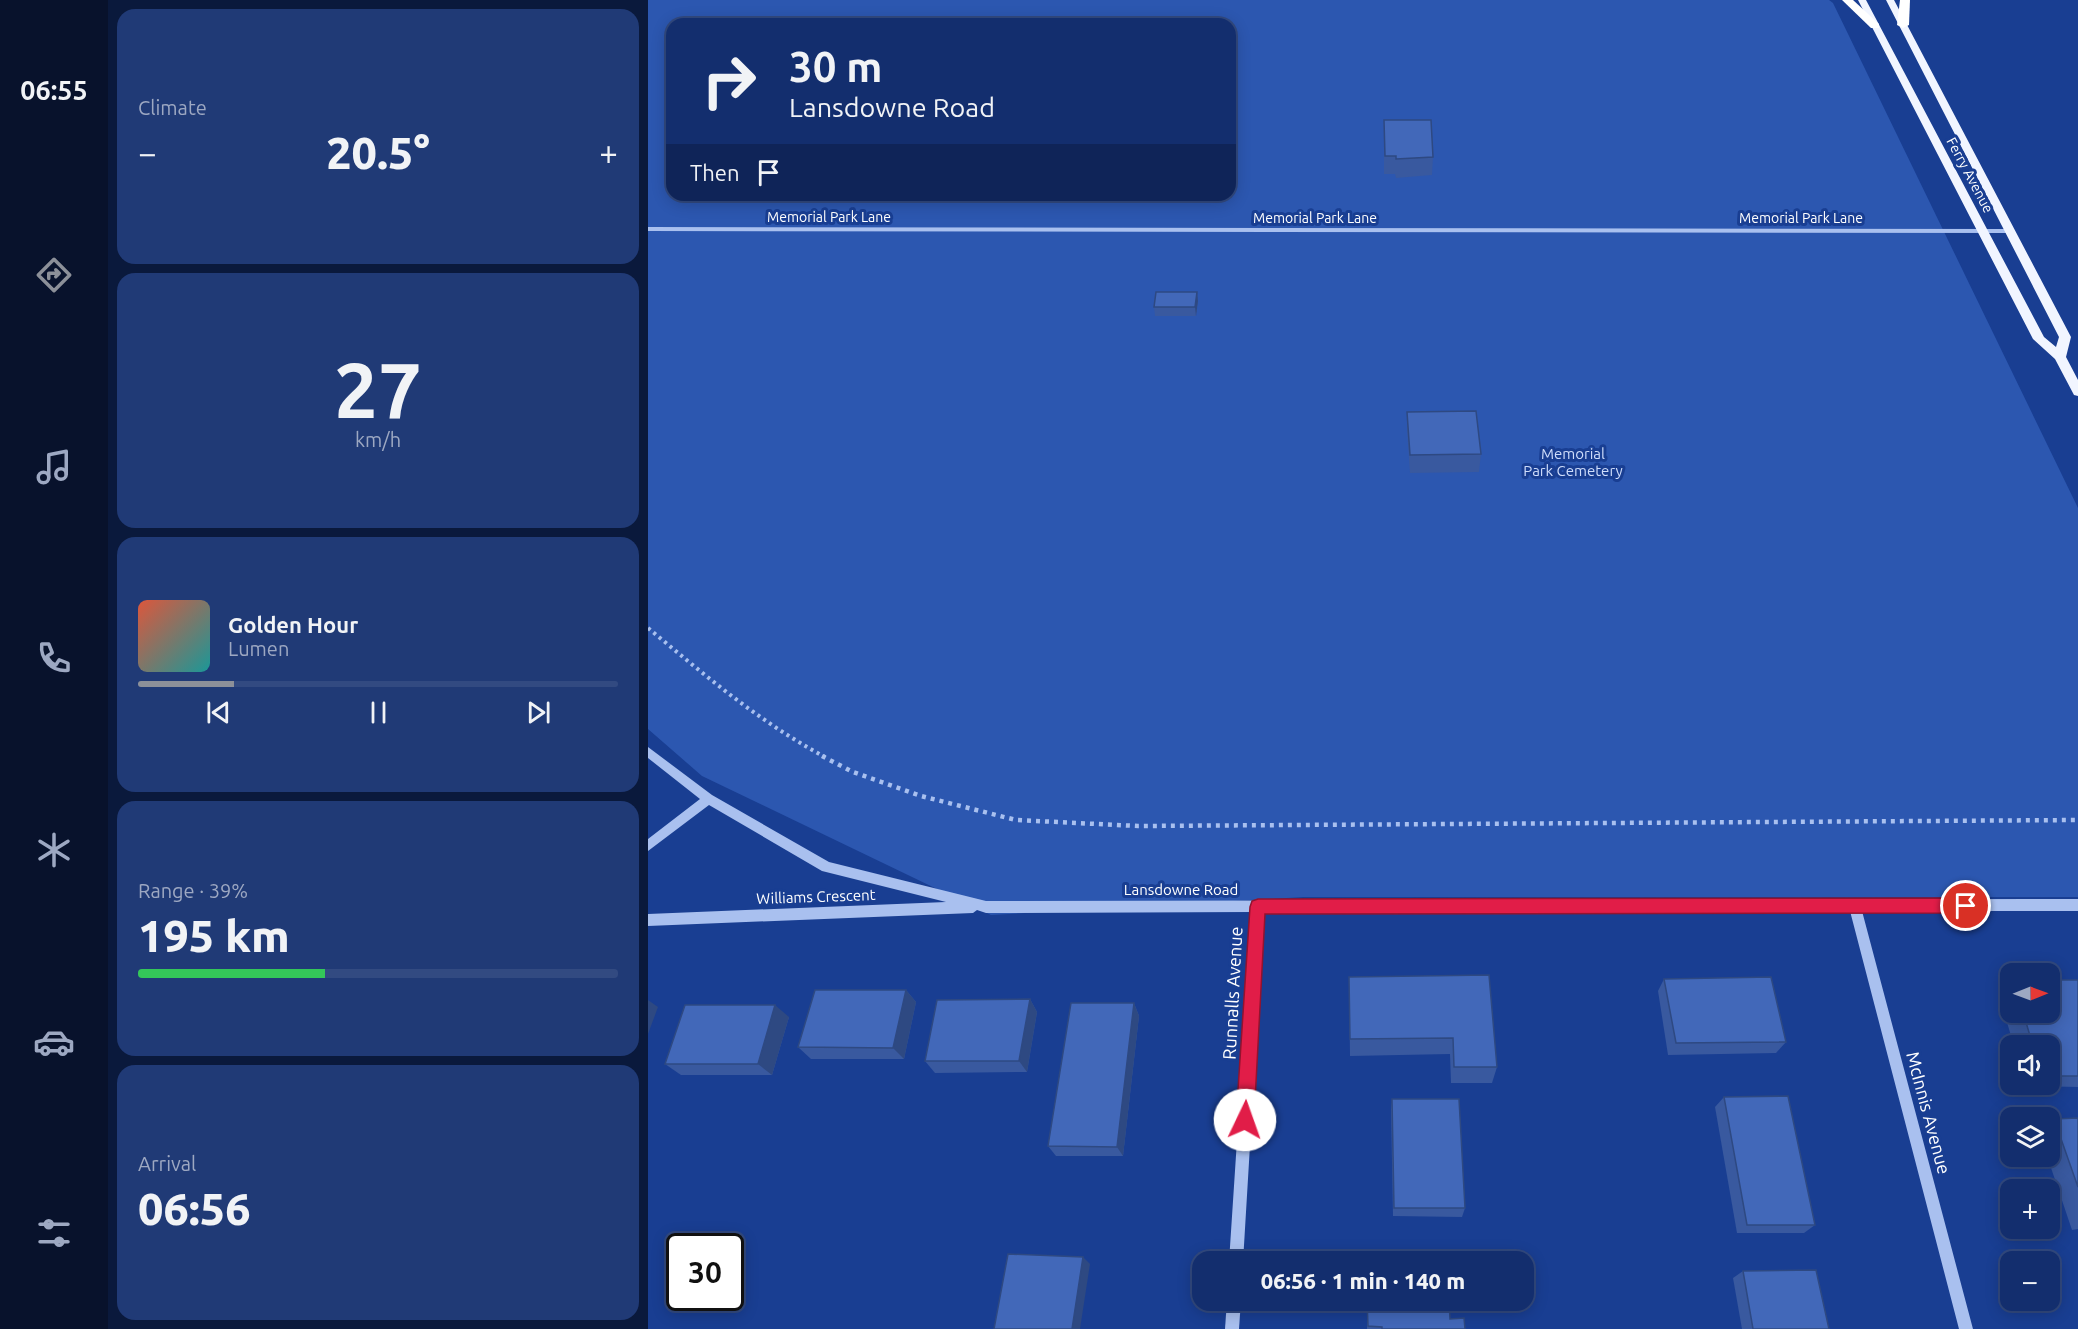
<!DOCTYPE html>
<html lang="en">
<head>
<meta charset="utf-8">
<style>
	body { margin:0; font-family:Ubuntu,sans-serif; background:#203a76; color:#f1f3f6; height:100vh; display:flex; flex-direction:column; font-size:22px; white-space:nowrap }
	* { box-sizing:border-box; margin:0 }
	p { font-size:20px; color:#9da8c2 }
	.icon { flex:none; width:33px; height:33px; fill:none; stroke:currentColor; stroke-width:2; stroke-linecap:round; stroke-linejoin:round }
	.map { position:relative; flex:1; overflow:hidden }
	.side { display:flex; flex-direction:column; gap:9px; padding:9px; background:#0a193c; width:540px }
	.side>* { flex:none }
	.top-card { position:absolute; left:18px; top:18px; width:570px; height:183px; border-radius:18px; box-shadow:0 3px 15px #0003,0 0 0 2px #324a81; background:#132e6e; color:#f1f3f6; overflow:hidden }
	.needle { width:39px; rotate:89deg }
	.controls { position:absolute; left:1352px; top:963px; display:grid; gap:12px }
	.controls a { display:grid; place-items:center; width:60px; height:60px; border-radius:12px; background:#132e6e; box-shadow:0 3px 15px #0003,0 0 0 2px #324a81; font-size:30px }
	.speed { position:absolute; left:18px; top:1233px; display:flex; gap:12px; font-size:30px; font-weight:700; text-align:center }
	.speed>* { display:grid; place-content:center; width:78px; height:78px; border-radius:50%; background:#132e6e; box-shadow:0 3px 15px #0003,0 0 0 2px #324a81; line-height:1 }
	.speed .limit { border:3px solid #111; border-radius:9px; background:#fff; color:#111 }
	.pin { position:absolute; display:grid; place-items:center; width:51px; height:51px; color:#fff; margin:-26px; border:3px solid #fff; border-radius:50%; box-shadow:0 2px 6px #0007 }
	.me { position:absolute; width:66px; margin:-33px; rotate:3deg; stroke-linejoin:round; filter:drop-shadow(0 0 4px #0008) }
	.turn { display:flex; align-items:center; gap:21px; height:126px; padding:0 24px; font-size:27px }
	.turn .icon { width:78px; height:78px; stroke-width:2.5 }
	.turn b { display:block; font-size:42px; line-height:51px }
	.then { display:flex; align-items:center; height:57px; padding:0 24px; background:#0003; gap:12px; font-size:22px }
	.big { font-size:45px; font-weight:800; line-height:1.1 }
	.side .card { flex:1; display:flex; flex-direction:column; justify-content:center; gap:9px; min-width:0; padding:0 21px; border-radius:18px; background:#203a76 }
	.side .dial { align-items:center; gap:0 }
	.dial b { font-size:78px; line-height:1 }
	.song { display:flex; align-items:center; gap:18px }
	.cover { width:72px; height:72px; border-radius:9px; background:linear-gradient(135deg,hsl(10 70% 55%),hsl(180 70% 35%)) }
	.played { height:6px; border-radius:3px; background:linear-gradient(90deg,#8c9099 20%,#324a81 20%) }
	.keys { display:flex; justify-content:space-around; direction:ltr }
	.heat { display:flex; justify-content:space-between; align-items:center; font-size:33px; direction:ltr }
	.charge { height:9px; border-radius:4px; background:linear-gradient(90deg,#34c759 39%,#324a81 0) }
	.trip { position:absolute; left:544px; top:1251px; width:342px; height:60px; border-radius:18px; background:#132e6e; box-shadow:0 3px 15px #0003,0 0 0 2px #324a81; font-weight:800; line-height:60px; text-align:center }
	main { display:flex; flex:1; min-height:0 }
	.tabs { display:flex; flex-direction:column; width:108px; justify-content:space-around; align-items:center; background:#08122c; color:#9da8c2 }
	.tabs .icon { width:42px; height:42px }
	.tabs .selected { color:#8c9099 }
	.tabs b { font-size:27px; color:#f1f3f6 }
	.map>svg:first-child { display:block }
	.green { fill:#2c57b0; fill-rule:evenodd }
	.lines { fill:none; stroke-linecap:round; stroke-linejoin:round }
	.path-far1 { stroke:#a9c0ef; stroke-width:4; stroke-dasharray:3 4; stroke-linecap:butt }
	.path { stroke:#a9c0ef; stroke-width:4.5; stroke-dasharray:4 5; stroke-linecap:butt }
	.minor { fill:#a9c0ef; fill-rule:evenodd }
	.major { fill:#f1f5ff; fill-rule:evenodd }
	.highway { fill:#fff; fill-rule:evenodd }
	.wall { fill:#39599f }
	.shaded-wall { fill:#2e4982 }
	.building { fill:#4268b9; stroke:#2e4982; stroke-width:1.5 }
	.route { fill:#e11d48; stroke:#92132f; stroke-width:1.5 }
	.labels { text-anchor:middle; stroke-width:6; stroke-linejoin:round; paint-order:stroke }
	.far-street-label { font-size:14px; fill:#fff; stroke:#193e92 }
	.park-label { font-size:15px; fill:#cfddfb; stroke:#193e92 }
	.street-label { font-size:15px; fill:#fff; stroke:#193e92 }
	.near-street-label { font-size:18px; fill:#fff; stroke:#193e92 }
</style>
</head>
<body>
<main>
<nav class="tabs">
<b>06:55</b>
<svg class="icon selected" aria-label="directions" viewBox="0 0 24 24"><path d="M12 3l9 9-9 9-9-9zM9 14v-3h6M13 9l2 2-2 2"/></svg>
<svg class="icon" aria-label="music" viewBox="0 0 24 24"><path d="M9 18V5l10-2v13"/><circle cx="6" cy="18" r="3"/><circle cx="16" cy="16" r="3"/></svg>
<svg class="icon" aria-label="phone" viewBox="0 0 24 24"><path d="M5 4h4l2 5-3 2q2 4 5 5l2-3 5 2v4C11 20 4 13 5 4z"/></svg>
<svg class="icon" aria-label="climate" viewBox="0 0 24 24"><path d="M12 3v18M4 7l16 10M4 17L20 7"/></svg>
<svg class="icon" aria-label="car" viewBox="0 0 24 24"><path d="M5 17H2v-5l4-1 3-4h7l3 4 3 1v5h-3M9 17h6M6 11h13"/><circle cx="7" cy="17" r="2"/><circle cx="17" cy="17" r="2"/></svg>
<svg class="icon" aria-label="filters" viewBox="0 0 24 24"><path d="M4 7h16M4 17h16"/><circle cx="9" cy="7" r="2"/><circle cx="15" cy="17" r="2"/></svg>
</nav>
<section class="side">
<div class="card"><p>Climate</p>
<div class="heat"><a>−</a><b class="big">20.5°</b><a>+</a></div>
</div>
<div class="card dial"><b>27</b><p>km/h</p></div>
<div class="card">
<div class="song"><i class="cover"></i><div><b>Golden Hour</b><p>Lumen</p></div></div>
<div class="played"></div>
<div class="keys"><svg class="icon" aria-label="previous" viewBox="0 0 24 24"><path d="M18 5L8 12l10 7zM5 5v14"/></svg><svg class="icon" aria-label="pause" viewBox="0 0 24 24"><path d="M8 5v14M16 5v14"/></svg><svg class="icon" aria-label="next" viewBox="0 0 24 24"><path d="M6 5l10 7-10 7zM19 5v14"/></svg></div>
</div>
<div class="card"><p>Range · 39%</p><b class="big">195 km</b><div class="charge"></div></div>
<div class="card"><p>Arrival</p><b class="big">06:56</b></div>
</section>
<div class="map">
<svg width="1430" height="1329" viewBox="0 0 1430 1329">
	<rect width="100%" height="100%" fill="#193e92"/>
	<!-- green -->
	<path class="green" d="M0 0H1181L1185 3 1430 508V897H656L343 915 54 776 0 729ZM24 24H582V195H24Z"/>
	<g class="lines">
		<!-- path-far1 -->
		<path class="path-far1" d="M0 628C58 676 110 721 177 757"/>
		<!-- path -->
		<polyline class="path" points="174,756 205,772 273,796 368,820 490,826 1430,820"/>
		<!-- minor -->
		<g class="minor">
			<polygon points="0,227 1362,229 1366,231 1362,233 0,231"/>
			<polygon points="0,747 64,795 181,862 338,901 1430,899 1430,911 1214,911 1325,1329 1311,1329 1202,911 616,912 595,1262 581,1262 604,912 338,913 329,910 325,913 0,926 0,914 298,902 174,871 61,805 0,851 0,839 52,799 0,758"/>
			<polygon points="579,1300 593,1300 591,1329 577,1329"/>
		</g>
		<!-- major -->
		<polygon class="major" points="1210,0 1218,0 1396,337 1408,347 1411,337 1238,0 1246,0 1423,337 1418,357 1430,380 1430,396 1426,395 1407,359 1385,339"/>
		<!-- highway -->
		<g class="highway">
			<polygon points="1194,0 1205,0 1231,24 1231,28 1223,28"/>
			<polygon points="1252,0 1262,0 1261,25 1255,28 1249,25"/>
		</g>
	</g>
	<!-- wall -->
	<g class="wall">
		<polygon points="736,120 785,157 784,175 748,178 747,174 736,174"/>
		<polygon points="549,292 550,301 548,316 507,316 506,307"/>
		<polygon points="759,412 833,454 831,472 762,473 759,430"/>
		<polygon points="841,975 849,1067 844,1083 803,1083 802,1054 702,1056 701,977"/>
		<polygon points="1016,979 1138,1042 1128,1053 1020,1055 1010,991"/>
		<polygon points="1430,980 1430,1087 1379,1086 1379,1084 1401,1084 1401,1046 1366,1046 1350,992 1362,981 1362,1012 1401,1012"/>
		<polygon points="258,990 268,1002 256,1059 163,1059 150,1047"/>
		<polygon points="382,999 389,1012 379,1072 287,1073 277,1061"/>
		<polygon points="486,1003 491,1016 475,1156 408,1156 400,1146"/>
		<polygon points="141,1017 124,1075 33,1075 17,1064"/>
		<polygon points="1076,1097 1167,1225 1156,1233 1089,1233 1067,1107"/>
		<polygon points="744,1099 817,1208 814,1217 745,1216 743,1109"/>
		<polygon points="1430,1118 1430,1229 1424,1230 1399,1156 1401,1156 1401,1122 1406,1119"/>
		<polygon points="1095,1271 1181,1329 1094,1329 1085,1278"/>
		<polygon points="719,1300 802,1319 817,1329 719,1329"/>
	</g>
	<!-- shaded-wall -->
	<g class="shaded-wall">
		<polygon points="582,148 584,165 582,177"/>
		<polygon points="549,292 550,301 548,316 547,307"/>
		<polygon points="258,990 268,1002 256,1059 245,1048"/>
		<polygon points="382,999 389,1012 379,1072 371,1061"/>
		<polygon points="0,1000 10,1007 0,1034"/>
		<polygon points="486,1003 491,1016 475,1156 469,1147"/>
		<polygon points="127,1005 141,1017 124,1075 110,1064"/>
		<polygon points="435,1257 442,1264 432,1329 424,1329"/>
	</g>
	<!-- building -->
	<g class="building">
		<polygon points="736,120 783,120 785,157 748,159 748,156 737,156"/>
		<polygon points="508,292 549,292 547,307 506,307"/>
		<polygon points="828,411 833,454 762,455 759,412"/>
		<polygon points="841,975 849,1067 806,1067 805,1038 702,1039 701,977"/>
		<polygon points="1123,977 1138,1042 1028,1043 1016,979"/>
		<polygon points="1401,980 1430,980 1430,1076 1401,1076 1401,1046 1385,1046 1375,1012 1401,1012"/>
		<polygon points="167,990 258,990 245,1048 150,1047"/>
		<polygon points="382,999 371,1061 277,1061 289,1000"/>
		<polygon points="423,1003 486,1003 469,1147 400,1146"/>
		<polygon points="37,1005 127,1005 110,1064 17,1064"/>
		<polygon points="1140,1096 1167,1225 1099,1225 1076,1097"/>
		<polygon points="744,1099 811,1099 817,1208 746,1208"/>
		<polygon points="1430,1118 1430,1187 1406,1119"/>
		<polygon points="360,1254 435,1257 424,1329 346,1329"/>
		<polygon points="800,1259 800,1262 719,1262 719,1260"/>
		<polygon points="1168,1270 1181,1329 1105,1329 1095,1271"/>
		<polygon points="719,1300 801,1300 802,1319 816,1318 817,1329 734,1329 734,1327 720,1326"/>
	</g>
	<!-- route -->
	<polygon class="route" points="1318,898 1324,900 1326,906 1324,911 1318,913 617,914 606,1120 603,1126 597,1128 591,1126 588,1120 602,907 604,901 610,899"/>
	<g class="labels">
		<!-- far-street labels -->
		<g class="far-street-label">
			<text transform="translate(1322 175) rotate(62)" y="5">Ferry Avenue</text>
			<text x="181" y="222">Memorial Park Lane</text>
			<text x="667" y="223">Memorial Park Lane</text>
			<text x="1153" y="223">Memorial Park Lane</text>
		</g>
		<!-- park labels -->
		<g class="park-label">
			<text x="925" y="459">Memorial<tspan x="925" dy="17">Park Cemetery</tspan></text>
		</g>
		<!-- street labels -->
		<g class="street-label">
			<text x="533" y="895">Lansdowne Road</text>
			<text transform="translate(168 897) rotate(-2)" y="5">Williams Crescent</text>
		</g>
		<!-- near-street labels -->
		<g class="near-street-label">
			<text transform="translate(585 993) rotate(-87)" y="6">Runnalls Avenue</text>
			<text transform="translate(1280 1113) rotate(75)" y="6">McInnis Avenue</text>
		</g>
	</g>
</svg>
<div class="controls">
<a><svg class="needle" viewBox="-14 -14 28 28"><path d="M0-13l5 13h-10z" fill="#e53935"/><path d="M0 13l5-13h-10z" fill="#9da8c2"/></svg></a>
<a><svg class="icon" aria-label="sound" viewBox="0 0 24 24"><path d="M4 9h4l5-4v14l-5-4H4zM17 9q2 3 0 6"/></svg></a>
<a><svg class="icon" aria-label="layers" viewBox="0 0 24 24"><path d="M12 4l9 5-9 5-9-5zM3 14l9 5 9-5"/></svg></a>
<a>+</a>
<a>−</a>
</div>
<div class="speed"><div class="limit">30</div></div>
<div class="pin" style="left:1318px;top:906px;background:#d93025"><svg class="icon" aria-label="arrive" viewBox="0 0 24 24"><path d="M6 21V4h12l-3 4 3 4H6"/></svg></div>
<svg class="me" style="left:597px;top:1120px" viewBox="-20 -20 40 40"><circle r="19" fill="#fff"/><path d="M0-13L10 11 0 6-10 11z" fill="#e11d48"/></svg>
<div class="trip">06:56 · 1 min · 140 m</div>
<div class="top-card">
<div class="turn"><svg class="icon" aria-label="right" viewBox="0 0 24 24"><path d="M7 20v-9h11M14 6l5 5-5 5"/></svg><div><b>30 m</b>Lansdowne Road</div></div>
<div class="then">Then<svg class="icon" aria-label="arrive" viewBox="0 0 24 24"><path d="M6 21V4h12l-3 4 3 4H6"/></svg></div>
</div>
</div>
</main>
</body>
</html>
